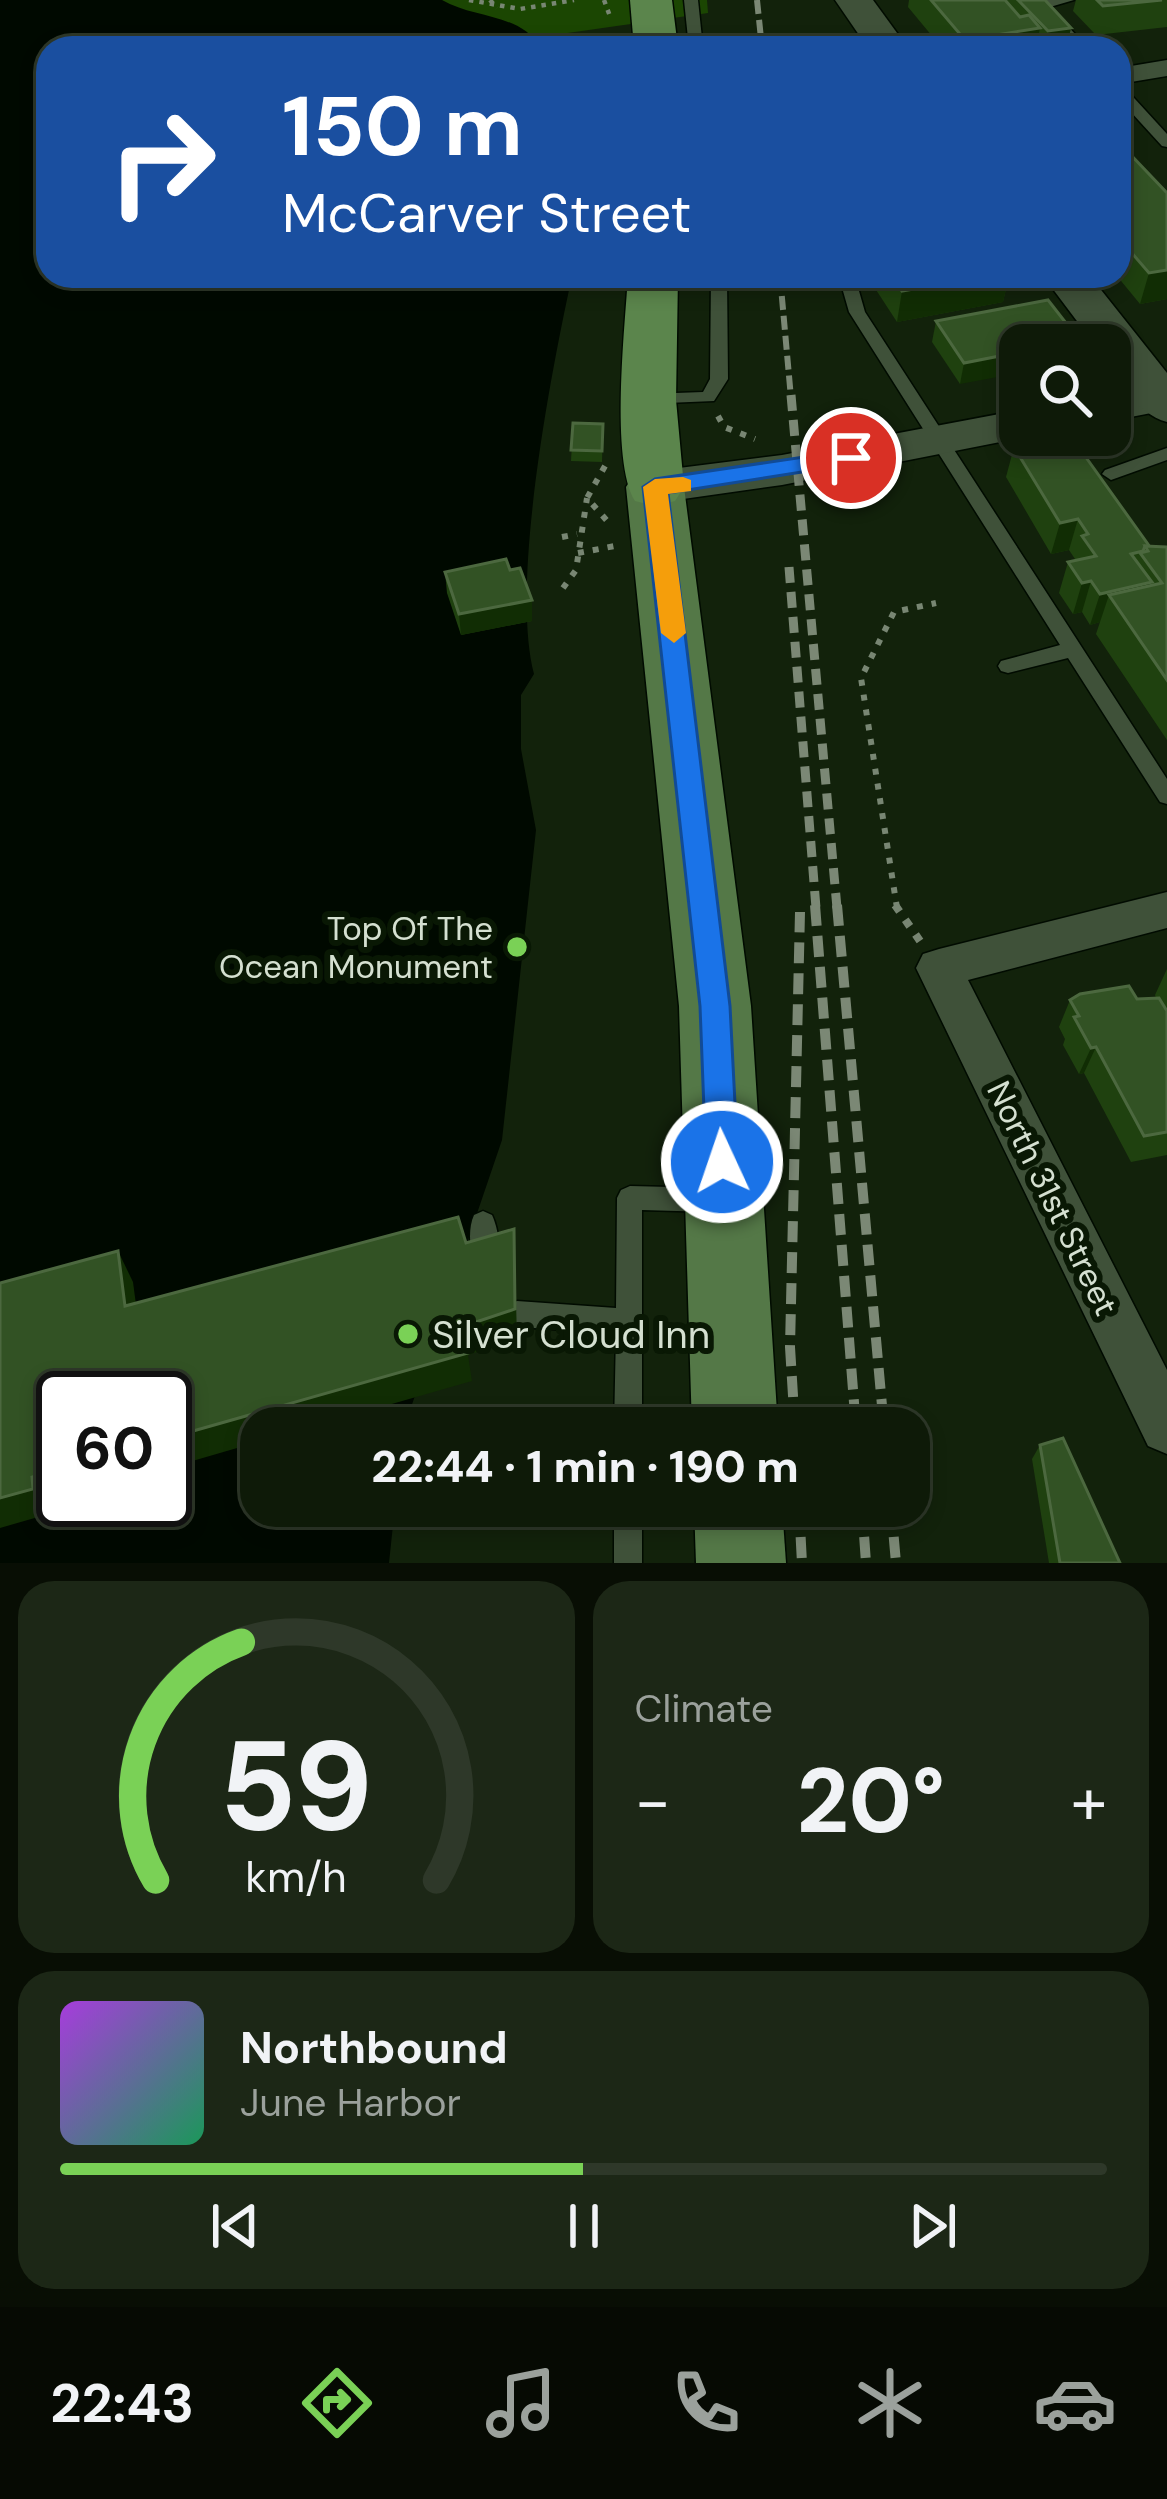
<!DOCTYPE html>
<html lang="en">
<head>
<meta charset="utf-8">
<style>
	body { margin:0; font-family:"DM Sans",sans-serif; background:#1c2716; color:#f1f3f6; height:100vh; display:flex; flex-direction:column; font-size:45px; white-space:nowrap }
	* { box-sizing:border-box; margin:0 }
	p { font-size:39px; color:#9ba19c }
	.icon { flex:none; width:66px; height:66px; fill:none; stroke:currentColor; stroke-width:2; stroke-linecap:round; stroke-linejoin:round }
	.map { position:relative; height:1563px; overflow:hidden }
	.drawer { display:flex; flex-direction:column; gap:18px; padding:18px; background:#080e04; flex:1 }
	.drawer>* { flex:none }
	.hud { position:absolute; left:36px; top:36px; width:1095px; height:252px; border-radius:36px; box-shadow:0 6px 18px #0003,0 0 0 3px #2e3829; background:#1a4fa0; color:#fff; overflow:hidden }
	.controls { position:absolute; left:999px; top:324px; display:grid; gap:24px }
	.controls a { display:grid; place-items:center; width:132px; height:132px; border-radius:24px; background:#0e1a08; box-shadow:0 6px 18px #0003,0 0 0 3px #2e3829; font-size:60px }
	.speed { position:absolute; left:36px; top:1371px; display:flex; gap:24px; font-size:60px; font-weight:700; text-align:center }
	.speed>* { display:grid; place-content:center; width:156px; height:156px; border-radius:50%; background:#0e1a08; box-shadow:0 6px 18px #0003,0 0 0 3px #2e3829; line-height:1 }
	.speed .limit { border:6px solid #111; border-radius:18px; background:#fff; color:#111 }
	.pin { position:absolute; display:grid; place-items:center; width:102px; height:102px; color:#fff; margin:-51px; border:6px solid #fff; border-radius:50%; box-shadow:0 3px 12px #0007 }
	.me { position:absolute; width:132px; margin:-66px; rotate:357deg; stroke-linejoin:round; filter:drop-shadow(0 0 9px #0008) }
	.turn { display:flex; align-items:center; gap:42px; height:252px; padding:0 48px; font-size:54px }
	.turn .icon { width:156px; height:156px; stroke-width:2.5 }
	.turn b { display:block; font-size:84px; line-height:102px }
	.big { font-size:90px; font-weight:800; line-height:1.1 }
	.drawer .widget { flex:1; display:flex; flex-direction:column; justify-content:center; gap:18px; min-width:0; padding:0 42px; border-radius:36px; background:#1c2716 }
	.drawer .dial { align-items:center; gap:0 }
	.dial svg { height:312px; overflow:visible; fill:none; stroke:#2e3829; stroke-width:7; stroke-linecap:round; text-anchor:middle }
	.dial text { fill:#f1f3f6; stroke:none }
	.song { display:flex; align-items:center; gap:36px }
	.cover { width:144px; height:144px; border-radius:18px; background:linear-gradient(135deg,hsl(280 70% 55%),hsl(150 70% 35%)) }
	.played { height:12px; border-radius:6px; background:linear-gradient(90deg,#7ad156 50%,#2e3829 50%) }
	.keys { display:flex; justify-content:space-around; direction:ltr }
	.heat { display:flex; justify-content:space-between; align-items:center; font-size:66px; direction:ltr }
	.drawer .tiles { flex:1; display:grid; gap:18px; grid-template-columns:1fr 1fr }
	.widget:last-child { grid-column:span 2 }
	.trip { position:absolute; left:240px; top:1407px; width:690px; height:120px; border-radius:36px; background:#0e1a08; box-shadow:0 6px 18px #0003,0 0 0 3px #2e3829; font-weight:800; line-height:120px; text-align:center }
	.tabs { display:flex; height:192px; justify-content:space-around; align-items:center; background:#060a03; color:#9ba19c }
	.tabs .icon { width:84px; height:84px }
	.tabs .active { color:#7ad156 }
	.tabs b { font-size:54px; color:#f1f3f6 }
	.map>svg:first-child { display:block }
	.green { fill:#1b4602 }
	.water { fill:#000900; fill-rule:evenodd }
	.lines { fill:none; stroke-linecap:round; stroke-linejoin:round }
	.service-casing { stroke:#010b00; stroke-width:3 }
	.minor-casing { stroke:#010b00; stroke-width:3 }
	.tertiary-casing { stroke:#010b00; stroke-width:3 }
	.secondary-casing { stroke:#010b00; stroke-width:3 }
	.primary-casing { stroke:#010b00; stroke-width:3 }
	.trunk-casing { stroke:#010b00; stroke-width:3 }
	.path-far2 { stroke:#788673; stroke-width:4.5; stroke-dasharray:4.5 6; stroke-linecap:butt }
	.path-far1 { stroke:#788673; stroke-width:6; stroke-dasharray:6 9; stroke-linecap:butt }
	.path { stroke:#788673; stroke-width:8; stroke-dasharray:8 10; stroke-linecap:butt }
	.service { fill:#3f5139; fill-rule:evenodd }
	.minor { fill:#3f5139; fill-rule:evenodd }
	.tertiary { fill:#3f5139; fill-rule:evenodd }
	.secondary { fill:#3f5139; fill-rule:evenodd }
	.primary { fill:#547847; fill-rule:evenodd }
	.trunk { fill:#5b854c; fill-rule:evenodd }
	.rail-far2 { stroke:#7b8875; stroke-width:6; stroke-dasharray:14 6; stroke-linecap:butt }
	.rail-far1 { stroke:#7b8875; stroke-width:9; stroke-dasharray:16 9; stroke-linecap:butt }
	.rail { stroke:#7b8875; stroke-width:10; stroke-dasharray:21 10; stroke-linecap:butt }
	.wall { fill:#1f410f }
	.shaded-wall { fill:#112d04 }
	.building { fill:#325224; stroke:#4c683f; stroke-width:3 }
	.route { fill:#1a73e8; stroke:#114b97; stroke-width:3 }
	.slow { fill:#f59e0b }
	.poi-dot { fill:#7ad156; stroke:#091804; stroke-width:4.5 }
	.labels { text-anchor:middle; stroke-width:12; stroke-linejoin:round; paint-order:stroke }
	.poi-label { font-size:33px; fill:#d5e0d1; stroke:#091804; text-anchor:end }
	.street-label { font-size:33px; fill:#d5e0d1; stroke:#091804 }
	.near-poi-label { font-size:39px; fill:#d5e0d1; stroke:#091804; text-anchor:start }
</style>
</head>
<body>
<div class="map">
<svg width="1167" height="1563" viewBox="0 0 1167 1563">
	<rect width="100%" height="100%" fill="#12220b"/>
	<!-- green -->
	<polygon class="green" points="313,0 707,0 708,13 462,48 291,48"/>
	<!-- water -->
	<path class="water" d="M0 0H442C474 19 522 13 540 48H48V276H572C551 373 510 583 534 674L521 695V749L536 830 502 1140 404 1428H261V1506H395L389 1563H0ZM63 1398H165V1500H63Z"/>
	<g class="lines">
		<!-- service casing -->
		<g class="service-casing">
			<g id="service">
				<polygon points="684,0 698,0 703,48 689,48"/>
				<polygon points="1029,0 1074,0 1050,7 1088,48 1073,48"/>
				<polygon points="1119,86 1124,87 1167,134 1167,147 1162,146 1119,99"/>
				<polygon points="711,276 727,276 728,379 714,401 643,404 640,400 649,394 703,392 710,379"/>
				<polygon points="851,286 859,291 865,312 1167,779 1167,804 1160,802 1068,658 1008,673 1001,671 998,666 1001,661 1060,645 849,312 843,291"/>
				<polygon points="1167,448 1167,460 1111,480 1102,474 1105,470"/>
				<polygon points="630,1186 712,1188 721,1192 725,1200 721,1208 712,1212 642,1210 642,1428 614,1428 616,1333 517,1327 508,1323 504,1314 508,1305 517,1301 616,1308 617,1198 621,1190"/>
				<path d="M483 1211 492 1215C499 1230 502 1255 495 1270L486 1273 477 1270C470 1255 467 1230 474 1215Z"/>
				<rect x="614" y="1506" width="28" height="57"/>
			</g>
		</g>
		<!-- minor casing -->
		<g class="minor-casing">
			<g id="minor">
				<polygon points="1167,60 1167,76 1119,84 1119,68"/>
				<polygon points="1167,892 1167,928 968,980 1167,1370 1167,1454 1148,1446 916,968 923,954 939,949"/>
			</g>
		</g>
		<!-- tertiary casing -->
		<g class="tertiary-casing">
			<g id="tertiary">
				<polygon points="1167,382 1167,410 1110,421 1110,393"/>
				<polygon points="1020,410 1020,435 1036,435 782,485 655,503 639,498 632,487 639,476 655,471 782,455"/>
			</g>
		</g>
		<!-- secondary casing -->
		<g class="secondary-casing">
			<g id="secondary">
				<polygon points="835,0 873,0 908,48 868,48"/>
				<path d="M1043 276H1090L1167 373V422C1137 414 1110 375 1110 345H1095Z"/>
			</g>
		</g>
		<!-- primary casing -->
		<g class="primary-casing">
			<g id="primary">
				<polygon points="655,468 675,473 684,487 751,1006 778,1428 692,1428 679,1006 626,487 635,473"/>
				<polygon points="694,1506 782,1506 786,1563 696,1563"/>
			</g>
		</g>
		<!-- trunk casing -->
		<g class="trunk-casing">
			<g id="trunk">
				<polygon points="630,0 672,0 678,48 634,48"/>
				<path d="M628 276H678L676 400 684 487 675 501 655 506 635 501C610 460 625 327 628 276Z"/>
			</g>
		</g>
		<!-- path-far2 -->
		<g class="path-far2">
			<polyline points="469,0 520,9 574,0"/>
			<polyline points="490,0 497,8"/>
			<polyline points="604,0 611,19"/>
		</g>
		<!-- path-far1 -->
		<g class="path-far1">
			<polyline points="718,416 724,427 755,439"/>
			<polyline points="605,466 587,498 609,523"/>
			<polyline points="562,537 577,534"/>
			<polyline points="578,553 615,546"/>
			<polyline points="563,588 576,570 587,498"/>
			<polyline points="897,908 861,678 894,612 936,603"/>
		</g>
		<!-- path -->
		<polyline class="path" points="895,905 920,941"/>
		<!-- service -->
		<use href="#service" class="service"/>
		<!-- minor -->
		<use href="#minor" class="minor"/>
		<!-- tertiary -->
		<use href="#tertiary" class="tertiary"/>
		<!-- secondary -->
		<use href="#secondary" class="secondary"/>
		<!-- primary -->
		<use href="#primary" class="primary"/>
		<!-- trunk -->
		<use href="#trunk" class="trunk"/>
		<!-- rail-far2 -->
		<g class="rail-far2">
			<polyline points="757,0 762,48"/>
			<polyline points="780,276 791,398"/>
		</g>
		<!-- rail-far1 -->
		<g class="rail-far1">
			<polyline points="791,395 837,908"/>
			<polyline points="789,567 816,908"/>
		</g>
		<!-- rail -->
		<g class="rail">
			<polyline points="815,905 856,1428"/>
			<polyline points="837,905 884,1428"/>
			<polyline points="795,1428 790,1347 800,912"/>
			<polyline points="799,1506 802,1563"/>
			<polyline points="862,1506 866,1563"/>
			<polyline points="891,1506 896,1563"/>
		</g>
	</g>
	<!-- wall -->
	<g class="wall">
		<polygon points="909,0 1045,0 1071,28 1066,48 1040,48 1037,45 1036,48 942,48 908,7"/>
		<polygon points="1076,0 1167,0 1167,27 1096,35 1073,11"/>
		<polygon points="1119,144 1167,299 1140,304 1117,276 1119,276"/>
		<polygon points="867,276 1009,276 1003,302 897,322"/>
		<polygon points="1048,300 960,384 932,342 936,321"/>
		<polygon points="573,423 603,424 602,462 571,461"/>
		<polygon points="1014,447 1150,547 1167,547 1167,740 1096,634 1100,622 1090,625 1082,612 1073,614 1059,593 1068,562 1074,561 1075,559 1069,550 1051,554 1006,477"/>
		<polygon points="445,572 532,600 532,621 461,635 447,593"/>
		<polygon points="1167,969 1167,1155 1131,1162 1084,1073 1079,1074 1063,1045 1065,1039 1059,1027 1070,1000 1156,998 1155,995"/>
		<polygon points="1040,1445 1120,1563 1049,1563 1032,1459"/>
	</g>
	<!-- shaded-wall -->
	<g class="shaded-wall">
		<polygon points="1040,28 1036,48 964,48 965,40"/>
		<polygon points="1071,28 1066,48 1044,48 1048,31"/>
		<polygon points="1167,270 1167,299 1140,304 1149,273"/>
		<polygon points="986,276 1009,276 1003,302 897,322 902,291"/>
		<polygon points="1020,352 1020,373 960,384 964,363"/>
		<polygon points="1078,519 1069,550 1051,554 1060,523"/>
		<polygon points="1091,581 1082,612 1073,614 1082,583"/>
		<polygon points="1152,582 1141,613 1109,595 1100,622 1090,625 1100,594"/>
		<polygon points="532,600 532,621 461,635 459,614"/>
		<polygon points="1096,1047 1084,1073 1079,1074 1091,1048"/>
		<polygon points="514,1229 517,1338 468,1355 472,1381 308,1428 261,1428 261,1441 165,1469 165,1439 461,1327"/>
		<polygon points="118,1251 133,1282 140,1335 125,1306"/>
		<polygon points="63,1468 63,1498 51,1502 52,1513 0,1528 0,1498 32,1477"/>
	</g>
	<!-- building -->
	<g class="building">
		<polygon points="931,0 1005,0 1020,17 1029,15 1040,28 965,40"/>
		<polygon points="1018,0 1045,0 1071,28 1048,31"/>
		<polygon points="1097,0 1162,0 1103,6"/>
		<polygon points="1119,144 1127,153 1119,155"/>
		<polygon points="1129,153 1167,193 1167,270 1149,273 1119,238 1119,155"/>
		<polygon points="892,276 986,276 902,291"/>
		<polygon points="1048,300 1080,341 1059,345 1020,345 1020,352 964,363 936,321"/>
		<polygon points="573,423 603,424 602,451 571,450"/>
		<polygon points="1070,435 1150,547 1145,546 1143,551 1131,554 1152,582 1100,594 1091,581 1082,583 1068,562 1096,556 1082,536 1088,534 1078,519 1060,523 1014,447"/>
		<polygon points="1145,546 1167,547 1167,680 1109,595 1162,583 1140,553 1148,551"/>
		<polygon points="506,559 510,570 520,568 532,600 459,614 445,572"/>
		<polygon points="1129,986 1137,999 1159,998 1167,1011 1167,1132 1144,1136 1096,1047 1091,1048 1074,1017 1079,1016 1070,1000 1080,994"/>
		<polygon points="458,1217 466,1243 514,1229 515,1309 461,1327 468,1353 165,1439 165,1398 63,1398 63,1468 32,1477 33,1489 0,1498 0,1283 118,1251 125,1306"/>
		<polygon points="1063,1438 1120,1563 1060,1563 1040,1445"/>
	</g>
	<!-- route -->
	<polygon class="route" points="851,450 863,458 859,463 668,493 730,1006 738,1162 733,1172 722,1176 711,1172 706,1162 700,1006 643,487 655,479"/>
	<!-- slow -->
	<polygon class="slow" points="683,477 691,480 691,491 668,494 686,633 674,643 661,633 643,487 655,479"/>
	<!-- markers -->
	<g class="poi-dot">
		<circle cx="517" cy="947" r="12"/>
		<circle cx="408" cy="1334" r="12"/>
	</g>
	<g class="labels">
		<!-- poi labels -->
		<g class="poi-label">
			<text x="493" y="940">Top Of The<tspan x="493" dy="38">Ocean Monument</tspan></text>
		</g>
		<!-- street labels -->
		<g class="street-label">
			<text transform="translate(1053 1198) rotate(64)" y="12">North 31st Street</text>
		</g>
		<!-- near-poi labels -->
		<g class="near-poi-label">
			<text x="432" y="1348">Silver Cloud Inn</text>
		</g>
	</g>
</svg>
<div class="controls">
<a><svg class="icon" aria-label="search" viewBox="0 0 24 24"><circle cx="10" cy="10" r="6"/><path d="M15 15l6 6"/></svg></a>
</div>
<div class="speed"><div class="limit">60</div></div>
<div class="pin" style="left:851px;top:458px;background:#d93025"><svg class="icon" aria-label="arrive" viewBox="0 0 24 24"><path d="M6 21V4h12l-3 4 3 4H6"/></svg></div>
<svg class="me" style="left:722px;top:1162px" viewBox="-20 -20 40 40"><circle r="17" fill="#1a73e8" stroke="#fff" stroke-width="3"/><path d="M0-11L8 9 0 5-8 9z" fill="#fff"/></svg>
<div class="trip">22:44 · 1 min · 190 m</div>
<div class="hud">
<div class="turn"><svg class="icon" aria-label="right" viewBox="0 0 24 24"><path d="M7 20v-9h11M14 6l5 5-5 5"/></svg><div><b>150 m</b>McCarver Street</div></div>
</div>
</div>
<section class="drawer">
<div class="tiles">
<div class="widget dial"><svg viewBox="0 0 100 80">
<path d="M14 69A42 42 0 1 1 86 69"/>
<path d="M14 69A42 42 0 0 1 36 8" stroke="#7ad156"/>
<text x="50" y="56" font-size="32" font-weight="700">59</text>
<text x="50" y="72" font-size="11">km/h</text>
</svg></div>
<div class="widget"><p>Climate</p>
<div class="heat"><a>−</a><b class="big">20°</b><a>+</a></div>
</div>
<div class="widget">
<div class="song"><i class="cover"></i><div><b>Northbound</b><p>June Harbor</p></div></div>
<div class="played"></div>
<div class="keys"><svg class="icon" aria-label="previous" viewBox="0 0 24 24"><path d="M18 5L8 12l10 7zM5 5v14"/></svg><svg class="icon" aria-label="pause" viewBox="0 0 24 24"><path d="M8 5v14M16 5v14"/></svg><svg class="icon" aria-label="next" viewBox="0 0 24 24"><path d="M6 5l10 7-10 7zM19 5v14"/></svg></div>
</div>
</div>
</section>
<nav class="tabs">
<b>22:43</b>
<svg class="icon active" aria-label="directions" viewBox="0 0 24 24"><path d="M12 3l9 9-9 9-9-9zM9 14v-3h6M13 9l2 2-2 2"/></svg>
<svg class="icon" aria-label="music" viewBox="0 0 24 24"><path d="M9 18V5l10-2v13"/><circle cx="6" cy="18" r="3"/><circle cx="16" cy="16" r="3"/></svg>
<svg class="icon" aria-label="phone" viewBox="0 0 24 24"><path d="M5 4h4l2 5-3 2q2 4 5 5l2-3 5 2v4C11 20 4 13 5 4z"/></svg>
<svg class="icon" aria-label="climate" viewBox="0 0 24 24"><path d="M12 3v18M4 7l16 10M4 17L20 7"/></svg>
<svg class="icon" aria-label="car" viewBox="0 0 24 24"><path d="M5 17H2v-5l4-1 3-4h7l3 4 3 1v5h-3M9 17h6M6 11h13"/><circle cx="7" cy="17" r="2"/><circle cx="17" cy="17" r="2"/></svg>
</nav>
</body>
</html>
